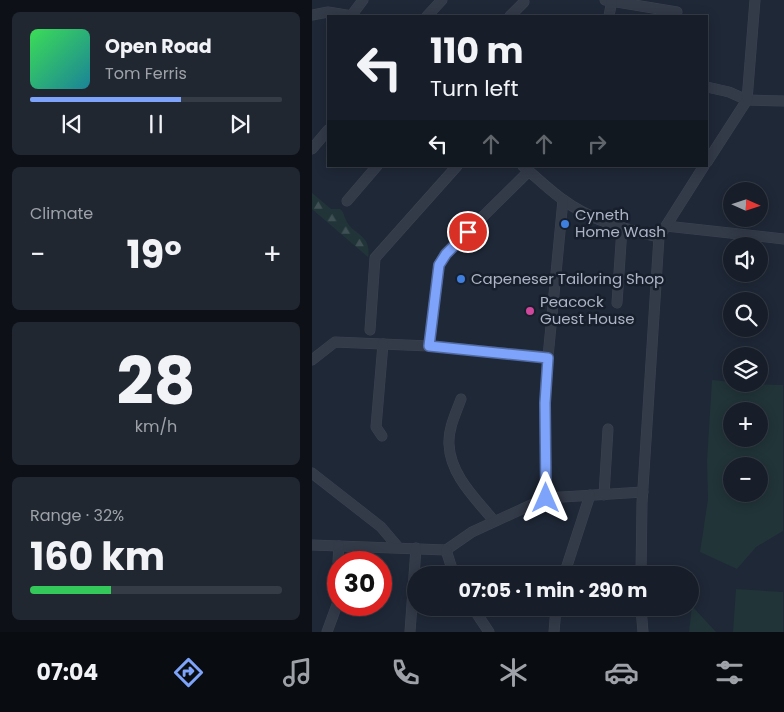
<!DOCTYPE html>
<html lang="en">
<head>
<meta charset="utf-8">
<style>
	body { margin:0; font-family:Poppins,sans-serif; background:#202731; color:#f1f3f6; height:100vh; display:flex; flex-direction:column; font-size:19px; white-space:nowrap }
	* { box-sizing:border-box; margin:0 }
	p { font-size:16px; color:#9ea2a8 }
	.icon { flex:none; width:28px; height:28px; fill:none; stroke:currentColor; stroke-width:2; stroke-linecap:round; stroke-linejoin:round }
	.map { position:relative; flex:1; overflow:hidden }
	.drawer { display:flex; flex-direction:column; gap:12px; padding:12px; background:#0d1017; width:312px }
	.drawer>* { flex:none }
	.banner { position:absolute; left:15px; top:15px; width:381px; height:152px; border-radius:0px; box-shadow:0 2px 12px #0003,0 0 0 1px #363c46; background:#171e29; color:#f1f3f6; overflow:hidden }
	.needle { width:32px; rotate:93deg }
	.fabs { position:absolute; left:411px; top:182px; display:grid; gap:10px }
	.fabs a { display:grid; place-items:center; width:45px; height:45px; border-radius:50%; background:#171e29; box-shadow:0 2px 12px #0003,0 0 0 1px #363c46; font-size:25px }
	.speed { position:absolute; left:15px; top:551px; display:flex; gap:10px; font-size:25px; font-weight:700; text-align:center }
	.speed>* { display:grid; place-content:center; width:65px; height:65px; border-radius:50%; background:#171e29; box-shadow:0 2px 12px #0003,0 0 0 1px #363c46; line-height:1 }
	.speed .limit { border:8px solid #d22; background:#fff; color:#111 }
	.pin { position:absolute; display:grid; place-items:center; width:42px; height:42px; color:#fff; margin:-21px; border:2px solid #fff; border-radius:50%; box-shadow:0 1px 5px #0007 }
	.me { position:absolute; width:55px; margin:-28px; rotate:0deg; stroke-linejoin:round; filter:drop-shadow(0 0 4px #0008) }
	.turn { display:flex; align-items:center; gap:18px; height:105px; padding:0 20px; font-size:22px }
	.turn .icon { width:65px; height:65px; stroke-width:2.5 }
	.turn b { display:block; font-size:35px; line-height:42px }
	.lanes { display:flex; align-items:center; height:48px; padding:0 20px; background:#0003; justify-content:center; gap:25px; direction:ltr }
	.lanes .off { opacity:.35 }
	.big { font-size:38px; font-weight:700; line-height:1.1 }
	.drawer .card { flex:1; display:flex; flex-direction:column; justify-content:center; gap:8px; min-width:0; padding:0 18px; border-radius:8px; background:#202731 }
	.drawer .dial { align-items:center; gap:0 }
	.dial b { font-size:65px; line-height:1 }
	.song { display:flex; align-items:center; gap:15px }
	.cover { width:60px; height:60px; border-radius:8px; background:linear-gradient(135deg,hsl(130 70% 55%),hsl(190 70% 35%)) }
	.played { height:5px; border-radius:2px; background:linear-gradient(90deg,#7da3fa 60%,#363c46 60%) }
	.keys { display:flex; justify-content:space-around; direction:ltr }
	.heat { display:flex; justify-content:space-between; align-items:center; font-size:28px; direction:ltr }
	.charge { height:8px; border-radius:4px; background:linear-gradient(90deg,#34c759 32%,#363c46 0) }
	.trip { position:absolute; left:95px; top:566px; width:292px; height:50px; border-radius:25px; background:#171e29; box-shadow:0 2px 12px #0003,0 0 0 1px #363c46; font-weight:700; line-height:50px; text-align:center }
	.menu { display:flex; height:80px; justify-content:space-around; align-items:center; background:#090c10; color:#9ea2a8 }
	.menu .icon { width:35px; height:35px }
	.menu .selected { color:#7da3fa }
	.menu b { font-size:22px; color:#f1f3f6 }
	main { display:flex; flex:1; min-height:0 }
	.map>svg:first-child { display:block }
	.grass { fill:#213438; fill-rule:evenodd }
	.forest { fill:url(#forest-firs) }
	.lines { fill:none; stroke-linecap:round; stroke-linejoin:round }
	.minor-casing { stroke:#3c4351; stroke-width:11 }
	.minor { stroke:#333a48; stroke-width:10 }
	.route-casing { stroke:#516aa2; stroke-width:12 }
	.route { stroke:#7da3fa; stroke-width:9 }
	.shop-dot { fill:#3f7fe0; stroke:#181f2c; stroke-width:2 }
	.hotel-dot { fill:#d1479c; stroke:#181f2c; stroke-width:2 }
	.labels { text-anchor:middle; stroke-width:5; stroke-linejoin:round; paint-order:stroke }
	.poi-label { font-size:15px; fill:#adb4c5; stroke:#181f2c; text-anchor:start }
</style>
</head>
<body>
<main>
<section class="drawer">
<div class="card">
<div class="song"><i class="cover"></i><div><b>Open Road</b><p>Tom Ferris</p></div></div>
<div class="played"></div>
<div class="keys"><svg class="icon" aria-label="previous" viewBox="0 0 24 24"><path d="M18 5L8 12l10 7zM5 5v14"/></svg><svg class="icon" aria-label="pause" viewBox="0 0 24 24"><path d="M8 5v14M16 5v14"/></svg><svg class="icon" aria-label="next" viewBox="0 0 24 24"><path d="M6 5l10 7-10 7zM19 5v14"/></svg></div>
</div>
<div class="card"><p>Climate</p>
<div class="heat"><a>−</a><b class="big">19°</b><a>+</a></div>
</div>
<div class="card dial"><b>28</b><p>km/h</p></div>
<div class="card"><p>Range · 32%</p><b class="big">160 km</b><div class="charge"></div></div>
</section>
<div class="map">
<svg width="472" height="632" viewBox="0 0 472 632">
	<defs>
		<pattern id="forest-firs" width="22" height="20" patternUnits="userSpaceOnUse" patternTransform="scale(1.25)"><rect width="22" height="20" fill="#213438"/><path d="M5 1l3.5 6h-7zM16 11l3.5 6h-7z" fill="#3f4f53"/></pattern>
	</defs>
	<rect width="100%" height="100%" fill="#1f2837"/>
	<!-- grass -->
	<g class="grass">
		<path d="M400 380 420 382V384L471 385V531L444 547 425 569 388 552 396 499 395 461ZM420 411H448V439H420ZM420 466H448V494H420Z"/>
		<polygon points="424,589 471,592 471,632 421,632"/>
		<polygon points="380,606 404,632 377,632"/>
	</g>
	<!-- forest -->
	<path class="forest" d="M0 193 19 209H28C33 213 31 215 34 220 40 235 60 234 56 257L0 209Z"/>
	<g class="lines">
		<!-- minor casing -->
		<g class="minor-casing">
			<g id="minor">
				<polyline points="293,0 365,12"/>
				<polyline points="0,15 16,12 40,16"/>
				<polyline points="39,16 51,0"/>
				<polyline points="115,16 130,0"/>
				<polyline points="198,16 212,2"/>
				<polyline points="297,16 300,0"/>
				<polyline points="395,87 417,92 435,100 472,101"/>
				<polyline points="0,149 16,130"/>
				<polyline points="395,162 435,100 443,0"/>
				<path d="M211 166C224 177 236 189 250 199 279 221 313 229 347 237"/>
				<polyline points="35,201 65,166"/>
				<polyline points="354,226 472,239"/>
				<polyline points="305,303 310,228"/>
				<polyline points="58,330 63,258 145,166"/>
				<polyline points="117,346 236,357"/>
				<polyline points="0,360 23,342 117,346 127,265 133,254 217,171"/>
				<path d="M149 399C144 413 136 429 137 444 138 475 164 499 182 521"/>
				<polyline points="70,436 64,427 71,344"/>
				<polyline points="0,473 69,527 86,547"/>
				<polyline points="292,495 296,429"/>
				<polyline points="234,498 233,403 236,357 251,200"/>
				<polyline points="0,545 134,550 160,532 234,498 331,492"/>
				<polyline points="134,550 142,575"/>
				<polyline points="26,562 27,546"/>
				<polyline points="252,575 278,495"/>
				<polyline points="329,575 330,503 347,237 392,166"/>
				<polyline points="161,608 177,632"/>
				<polyline points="329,608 331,632"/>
				<polyline points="15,632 26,602"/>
				<polyline points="98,632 104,548"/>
				<polyline points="242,632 244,608"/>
			</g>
		</g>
		<!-- minor -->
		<use href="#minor" class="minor"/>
	</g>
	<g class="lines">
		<!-- route casing -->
		<g class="route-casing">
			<polyline id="route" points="156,232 134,254 127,265 117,346 236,358 233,403 234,498"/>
		</g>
		<!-- route -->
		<use href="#route" class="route"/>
	</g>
	<!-- markers -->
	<g class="shop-dot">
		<circle cx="253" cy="224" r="5"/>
		<circle cx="149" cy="279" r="5"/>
	</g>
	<circle class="hotel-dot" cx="218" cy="311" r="5"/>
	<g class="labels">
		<!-- poi labels -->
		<g class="poi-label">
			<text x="263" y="220">Cyneth<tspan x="263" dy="17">Home Wash</tspan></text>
			<text x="159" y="284">Capeneser Tailoring Shop</text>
			<text x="228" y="307">Peacock<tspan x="228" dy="17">Guest House</tspan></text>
		</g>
	</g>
</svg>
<div class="fabs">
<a><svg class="needle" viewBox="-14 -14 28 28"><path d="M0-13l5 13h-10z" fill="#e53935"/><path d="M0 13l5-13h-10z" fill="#9ea2a8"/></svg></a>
<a><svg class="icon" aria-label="sound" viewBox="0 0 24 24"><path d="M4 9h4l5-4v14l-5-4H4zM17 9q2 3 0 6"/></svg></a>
<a><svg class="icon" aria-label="search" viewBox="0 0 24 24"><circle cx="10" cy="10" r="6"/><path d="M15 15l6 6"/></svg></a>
<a><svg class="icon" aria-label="layers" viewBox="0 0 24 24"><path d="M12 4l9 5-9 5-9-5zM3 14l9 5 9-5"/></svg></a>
<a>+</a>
<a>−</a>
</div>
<div class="speed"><div class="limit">30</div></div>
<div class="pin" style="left:156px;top:232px;background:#d93025"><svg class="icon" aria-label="arrive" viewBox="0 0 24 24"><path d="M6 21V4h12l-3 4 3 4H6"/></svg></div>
<svg class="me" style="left:234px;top:498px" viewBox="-20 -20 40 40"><path d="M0-17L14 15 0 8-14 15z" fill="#7da3fa" stroke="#fff" stroke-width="4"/></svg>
<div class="trip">07:05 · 1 min · 290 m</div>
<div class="banner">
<div class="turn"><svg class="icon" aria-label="left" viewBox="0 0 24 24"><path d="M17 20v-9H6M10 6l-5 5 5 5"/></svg><div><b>110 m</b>Turn left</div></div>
<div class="lanes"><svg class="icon" aria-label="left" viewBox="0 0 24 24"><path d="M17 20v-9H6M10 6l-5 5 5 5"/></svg><svg class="icon off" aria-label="ahead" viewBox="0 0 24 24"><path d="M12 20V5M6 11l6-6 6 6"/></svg><svg class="icon off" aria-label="ahead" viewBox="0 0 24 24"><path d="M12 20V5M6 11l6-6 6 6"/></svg><svg class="icon off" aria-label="right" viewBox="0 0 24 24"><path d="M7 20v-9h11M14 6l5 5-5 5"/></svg></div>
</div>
</div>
</main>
<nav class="menu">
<b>07:04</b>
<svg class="icon selected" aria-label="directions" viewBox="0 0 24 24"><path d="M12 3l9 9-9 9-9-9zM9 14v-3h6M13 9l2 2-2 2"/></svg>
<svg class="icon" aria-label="music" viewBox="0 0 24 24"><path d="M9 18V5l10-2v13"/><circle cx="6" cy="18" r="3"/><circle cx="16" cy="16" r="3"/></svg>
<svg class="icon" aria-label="phone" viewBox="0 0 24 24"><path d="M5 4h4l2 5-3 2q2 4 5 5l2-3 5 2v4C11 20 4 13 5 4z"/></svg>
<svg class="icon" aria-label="climate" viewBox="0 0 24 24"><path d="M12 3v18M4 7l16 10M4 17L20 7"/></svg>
<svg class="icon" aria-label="car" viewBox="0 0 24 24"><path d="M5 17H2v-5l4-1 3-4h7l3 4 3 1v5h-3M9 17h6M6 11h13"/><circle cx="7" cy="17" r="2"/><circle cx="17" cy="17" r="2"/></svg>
<svg class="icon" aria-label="filters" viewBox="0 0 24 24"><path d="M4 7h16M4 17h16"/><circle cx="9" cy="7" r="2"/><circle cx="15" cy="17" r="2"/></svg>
</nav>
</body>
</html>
